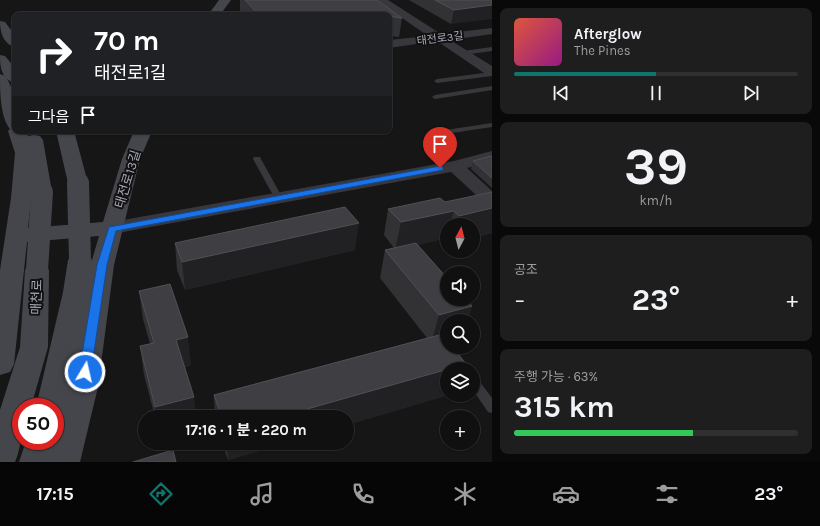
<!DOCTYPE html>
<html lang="ko">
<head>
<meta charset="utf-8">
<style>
	body { margin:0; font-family:Karla,"Noto Sans KR",sans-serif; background:#1e1e1f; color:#f1f3f6; height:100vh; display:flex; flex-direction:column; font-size:15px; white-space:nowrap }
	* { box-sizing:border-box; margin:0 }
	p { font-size:13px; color:#9c9d9f }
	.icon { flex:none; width:22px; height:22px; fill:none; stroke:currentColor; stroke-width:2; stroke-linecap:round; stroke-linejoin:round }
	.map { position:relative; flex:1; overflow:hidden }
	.side { display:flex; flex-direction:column; gap:8px; padding:8px; background:#090909; width:328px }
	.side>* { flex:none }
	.top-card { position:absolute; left:12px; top:12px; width:380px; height:122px; border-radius:8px; box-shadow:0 1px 3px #0004,0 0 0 1px #303031; background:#202124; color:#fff; overflow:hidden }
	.needle { width:26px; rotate:7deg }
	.fabs { position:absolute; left:440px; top:218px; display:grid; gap:8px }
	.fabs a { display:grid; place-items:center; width:40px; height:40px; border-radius:50%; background:#101011; box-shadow:0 1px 3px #0004,0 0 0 1px #303031; font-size:20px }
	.speed { position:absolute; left:12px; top:398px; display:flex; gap:8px; font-size:20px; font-weight:700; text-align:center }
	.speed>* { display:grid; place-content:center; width:52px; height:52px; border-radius:50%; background:#101011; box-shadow:0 1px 3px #0004,0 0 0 1px #303031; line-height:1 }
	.speed .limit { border:6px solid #d22; background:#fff; color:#111 }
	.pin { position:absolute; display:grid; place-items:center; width:34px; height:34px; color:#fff; margin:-41px -17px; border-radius:50% 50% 50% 0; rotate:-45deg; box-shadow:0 0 4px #0007 }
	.pin .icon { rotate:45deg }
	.me { position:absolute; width:44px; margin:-22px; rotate:9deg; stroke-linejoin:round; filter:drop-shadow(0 0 3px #0008) }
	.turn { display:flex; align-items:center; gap:14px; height:84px; padding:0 16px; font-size:18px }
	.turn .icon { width:52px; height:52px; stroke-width:2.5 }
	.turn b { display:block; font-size:28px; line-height:34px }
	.then { display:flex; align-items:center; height:38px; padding:0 16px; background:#0003; gap:8px; font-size:15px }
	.big { font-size:30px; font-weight:700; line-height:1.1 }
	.side .tile { flex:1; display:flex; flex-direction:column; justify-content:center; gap:6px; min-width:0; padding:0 14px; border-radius:8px; background:#1e1e1f }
	.side .dial { align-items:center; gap:0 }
	.dial b { font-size:52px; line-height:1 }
	.song { display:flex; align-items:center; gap:12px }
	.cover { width:48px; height:48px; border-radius:6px; background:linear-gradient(135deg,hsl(10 70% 55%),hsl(310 70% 35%)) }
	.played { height:4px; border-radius:2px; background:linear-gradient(90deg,#0f766e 50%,#303031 50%) }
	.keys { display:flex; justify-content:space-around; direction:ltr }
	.heat { display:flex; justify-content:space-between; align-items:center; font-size:22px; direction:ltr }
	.charge { height:6px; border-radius:3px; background:linear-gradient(90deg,#34c759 63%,#303031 0) }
	.trip { position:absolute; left:138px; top:410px; width:216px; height:40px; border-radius:20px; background:#101011; box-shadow:0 1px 3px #0004,0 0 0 1px #303031; font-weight:700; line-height:40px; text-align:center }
	.tabs { display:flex; height:64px; justify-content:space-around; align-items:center; background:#060607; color:#9c9d9f }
	.tabs .icon { width:28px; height:28px }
	.tabs .on { color:#0f766e }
	.tabs b { font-size:18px; color:#f1f3f6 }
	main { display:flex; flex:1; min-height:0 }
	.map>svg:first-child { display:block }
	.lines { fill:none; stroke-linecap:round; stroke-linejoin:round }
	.service { fill:#38373c; fill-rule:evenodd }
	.minor { fill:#38373c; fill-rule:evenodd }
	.secondary { fill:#45454c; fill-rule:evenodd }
	.secondary-bridge { stroke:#45454c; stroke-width:22 }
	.wall { fill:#323235 }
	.shaded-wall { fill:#212123 }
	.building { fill:#3f3f43; stroke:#4f4f55 }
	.route { fill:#1a73e8; stroke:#114b97 }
	.labels { text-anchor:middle; stroke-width:4; stroke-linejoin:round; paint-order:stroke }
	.far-street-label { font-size:11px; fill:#a9a9b6; stroke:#111112 }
	.street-label { font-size:13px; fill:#a9a9b6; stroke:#111112 }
</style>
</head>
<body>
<main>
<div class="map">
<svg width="492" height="462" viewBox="0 0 492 462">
	<rect width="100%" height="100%" fill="#161617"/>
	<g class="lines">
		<!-- service -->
		<g class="service">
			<polygon points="492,47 492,51 463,55 460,53 463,51"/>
			<polygon points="492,72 492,76 437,83 434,81 437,79"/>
			<polygon points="492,86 492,90 435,99 432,97 435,95"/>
			<polygon points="492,123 492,127 432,136 428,134 432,132"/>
			<polygon points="254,157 260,157 261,159 282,197 281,199 275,199 274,197 253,159"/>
			<polygon points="473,376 477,378 492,398 492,413 488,412 473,390"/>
		</g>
		<!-- minor -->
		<g class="minor">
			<polygon points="376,0 388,0 441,34 492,28 492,34 450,40 492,66 492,76 487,75 437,41 389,48 389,40 428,36"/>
			<polygon points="492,151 492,161 467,168 492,191 492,205 486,204 451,172 112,234 105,232 103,228 105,224 112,222 454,161"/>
		</g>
		<!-- secondary -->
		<g class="secondary">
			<polygon points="219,0 231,0 220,15 208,15"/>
			<path d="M0 21 5 22 15 35V47C3 44 0 32 0 21Z"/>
			<path d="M0 55 5 56 15 68V83C1 79 0 67 0 55Z"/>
			<path d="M0 74 5 76C17 92 15 112 15 131H26L28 136 34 135 40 136 43 140 52 192 49 196 42 198 35 196 32 190 28 228 103 222 122 159 134 131H152L140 159 114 265 98 387 80 462H19L26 441H55V435L60 416 55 418V407H36L63 292 68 260 72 255 80 252 88 255 92 260 99 236 27 242 14 364 10 372 0 375V270L11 198 15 153 8 131 10 129C0 117 0 90 0 74Z"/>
			<polygon points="56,131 74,131 88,183 85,187 78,189 71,187 68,183"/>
			<path d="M37 262 45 264 49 270 48 347 31 407H21C21 426 23 444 15 462H0V410L20 347 25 270 29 264Z"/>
		</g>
		<!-- secondary-bridge -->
		<g class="secondary-bridge">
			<polyline points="78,183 80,260"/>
			<polyline points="37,270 42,192"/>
		</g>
	</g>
	<!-- wall -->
	<g class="wall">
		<polygon points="240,0 377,0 402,18 399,37 389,36 389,15 242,15 240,13"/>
		<polygon points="409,0 492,0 451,24"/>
		<polygon points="492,157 492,188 471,169 473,161"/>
		<polygon points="492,192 492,233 473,238 473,225 447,225 447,238 417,245 472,306 467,321 447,321 447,395 448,395 347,425 347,417 215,417 214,395 427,338 380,278 385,250 394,248 384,235 388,209 445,202"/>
		<polygon points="175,243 355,250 185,290 177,270"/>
		<polygon points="139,291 191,365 185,367 196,417 155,417 144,375 140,346 150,344 143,319"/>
		<polygon points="222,443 286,443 228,460"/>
	</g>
	<!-- shaded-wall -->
	<g class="shaded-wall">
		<polygon points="492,5 492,19 451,24 454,10"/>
		<polygon points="492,208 492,233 473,238 473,225 456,225 459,216"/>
		<polygon points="454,211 450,225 447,225 447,238 395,250 401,222"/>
		<polygon points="359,223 355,250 185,290 182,262"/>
		<polygon points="472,306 467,321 447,321 447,339 431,343 439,315"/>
		<polygon points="188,337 191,365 179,368 176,340"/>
		<polygon points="466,364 465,369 448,369"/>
		<polygon points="447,369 447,395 448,395 347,425 347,417 279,417"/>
		<polygon points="194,397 196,417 157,417 155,407"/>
		<polygon points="227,443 286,443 228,460"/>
	</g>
	<!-- building -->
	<g class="building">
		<polygon points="245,0 377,0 402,18 389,16 389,15 259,15"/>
		<polygon points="435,0 492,0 492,5 454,10"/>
		<polygon points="491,156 492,157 492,178 473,161"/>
		<polygon points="492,192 492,208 459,216 454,211 401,222 388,209 440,198 445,202"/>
		<polygon points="345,207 359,223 182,262 175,243"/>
		<polygon points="416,243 447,278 447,299 466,299 472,306 439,315 385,250"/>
		<polygon points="170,284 188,337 176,340 194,397 155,407 140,346 154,343 139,291"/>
		<polygon points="443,334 447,339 447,347 453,347 466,364 279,417 222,417 214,395"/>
		<polygon points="173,450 176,462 133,462"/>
	</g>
	<!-- route -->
	<polygon class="route" points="440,166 443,167 443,170 116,231 107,265 91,372 89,375 85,377 81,375 79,372 97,265 109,227"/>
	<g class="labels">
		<!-- far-street labels -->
		<g class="far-street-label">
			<text transform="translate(440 38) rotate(-7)" y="4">태전로3길</text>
		</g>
		<!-- street labels -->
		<g class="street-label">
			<text transform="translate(127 179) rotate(-73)" y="5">태전로13길</text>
			<text transform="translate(36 297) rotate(-88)" y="5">매천로</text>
		</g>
	</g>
</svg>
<div class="fabs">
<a><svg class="needle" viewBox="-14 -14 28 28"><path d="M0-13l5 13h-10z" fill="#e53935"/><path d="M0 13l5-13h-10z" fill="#9c9d9f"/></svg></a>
<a><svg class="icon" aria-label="sound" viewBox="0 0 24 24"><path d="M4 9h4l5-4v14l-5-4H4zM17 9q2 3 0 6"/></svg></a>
<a><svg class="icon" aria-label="search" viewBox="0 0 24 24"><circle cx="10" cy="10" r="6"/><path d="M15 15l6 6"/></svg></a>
<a><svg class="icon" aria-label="layers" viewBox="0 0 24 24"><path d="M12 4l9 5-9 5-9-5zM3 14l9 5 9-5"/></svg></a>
<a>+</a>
</div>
<div class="speed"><div class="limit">50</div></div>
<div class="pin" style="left:440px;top:168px;background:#d93025"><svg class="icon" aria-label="arrive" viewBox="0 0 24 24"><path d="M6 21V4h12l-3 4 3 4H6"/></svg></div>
<svg class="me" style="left:85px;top:372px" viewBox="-20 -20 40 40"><circle r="17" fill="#1a73e8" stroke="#fff" stroke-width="3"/><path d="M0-11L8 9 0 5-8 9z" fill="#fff"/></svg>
<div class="trip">17:16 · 1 분 · 220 m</div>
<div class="top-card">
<div class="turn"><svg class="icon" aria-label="right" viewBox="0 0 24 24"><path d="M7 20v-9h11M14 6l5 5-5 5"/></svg><div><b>70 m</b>태전로1길</div></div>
<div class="then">그다음<svg class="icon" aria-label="arrive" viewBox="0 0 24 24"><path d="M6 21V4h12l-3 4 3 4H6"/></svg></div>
</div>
</div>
<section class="side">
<div class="tile">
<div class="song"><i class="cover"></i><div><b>Afterglow</b><p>The Pines</p></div></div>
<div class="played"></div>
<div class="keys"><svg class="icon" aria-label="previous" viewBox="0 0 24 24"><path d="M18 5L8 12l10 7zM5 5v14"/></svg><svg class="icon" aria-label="pause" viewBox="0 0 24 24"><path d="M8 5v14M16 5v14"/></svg><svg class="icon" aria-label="next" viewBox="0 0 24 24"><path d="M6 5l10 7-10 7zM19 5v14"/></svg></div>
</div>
<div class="tile dial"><b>39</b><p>km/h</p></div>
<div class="tile"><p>공조</p>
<div class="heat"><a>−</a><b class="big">23°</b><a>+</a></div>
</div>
<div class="tile"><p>주행 가능 · 63%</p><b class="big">315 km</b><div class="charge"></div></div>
</section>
</main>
<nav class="tabs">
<b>17:15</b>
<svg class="icon on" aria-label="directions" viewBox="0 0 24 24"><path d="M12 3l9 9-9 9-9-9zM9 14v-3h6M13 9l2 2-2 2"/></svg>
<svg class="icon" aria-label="music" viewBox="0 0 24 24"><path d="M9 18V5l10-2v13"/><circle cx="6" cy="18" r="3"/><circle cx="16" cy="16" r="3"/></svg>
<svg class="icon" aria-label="phone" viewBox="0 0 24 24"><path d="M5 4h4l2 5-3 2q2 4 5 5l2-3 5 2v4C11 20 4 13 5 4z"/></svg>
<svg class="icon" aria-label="climate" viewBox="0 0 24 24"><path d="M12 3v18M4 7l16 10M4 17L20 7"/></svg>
<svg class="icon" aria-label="car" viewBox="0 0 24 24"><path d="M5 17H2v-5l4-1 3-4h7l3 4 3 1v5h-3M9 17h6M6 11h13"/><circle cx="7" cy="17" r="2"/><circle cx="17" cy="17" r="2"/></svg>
<svg class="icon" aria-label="filters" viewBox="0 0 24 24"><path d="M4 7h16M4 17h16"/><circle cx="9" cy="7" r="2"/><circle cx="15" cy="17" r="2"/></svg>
<b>23°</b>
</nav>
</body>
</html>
